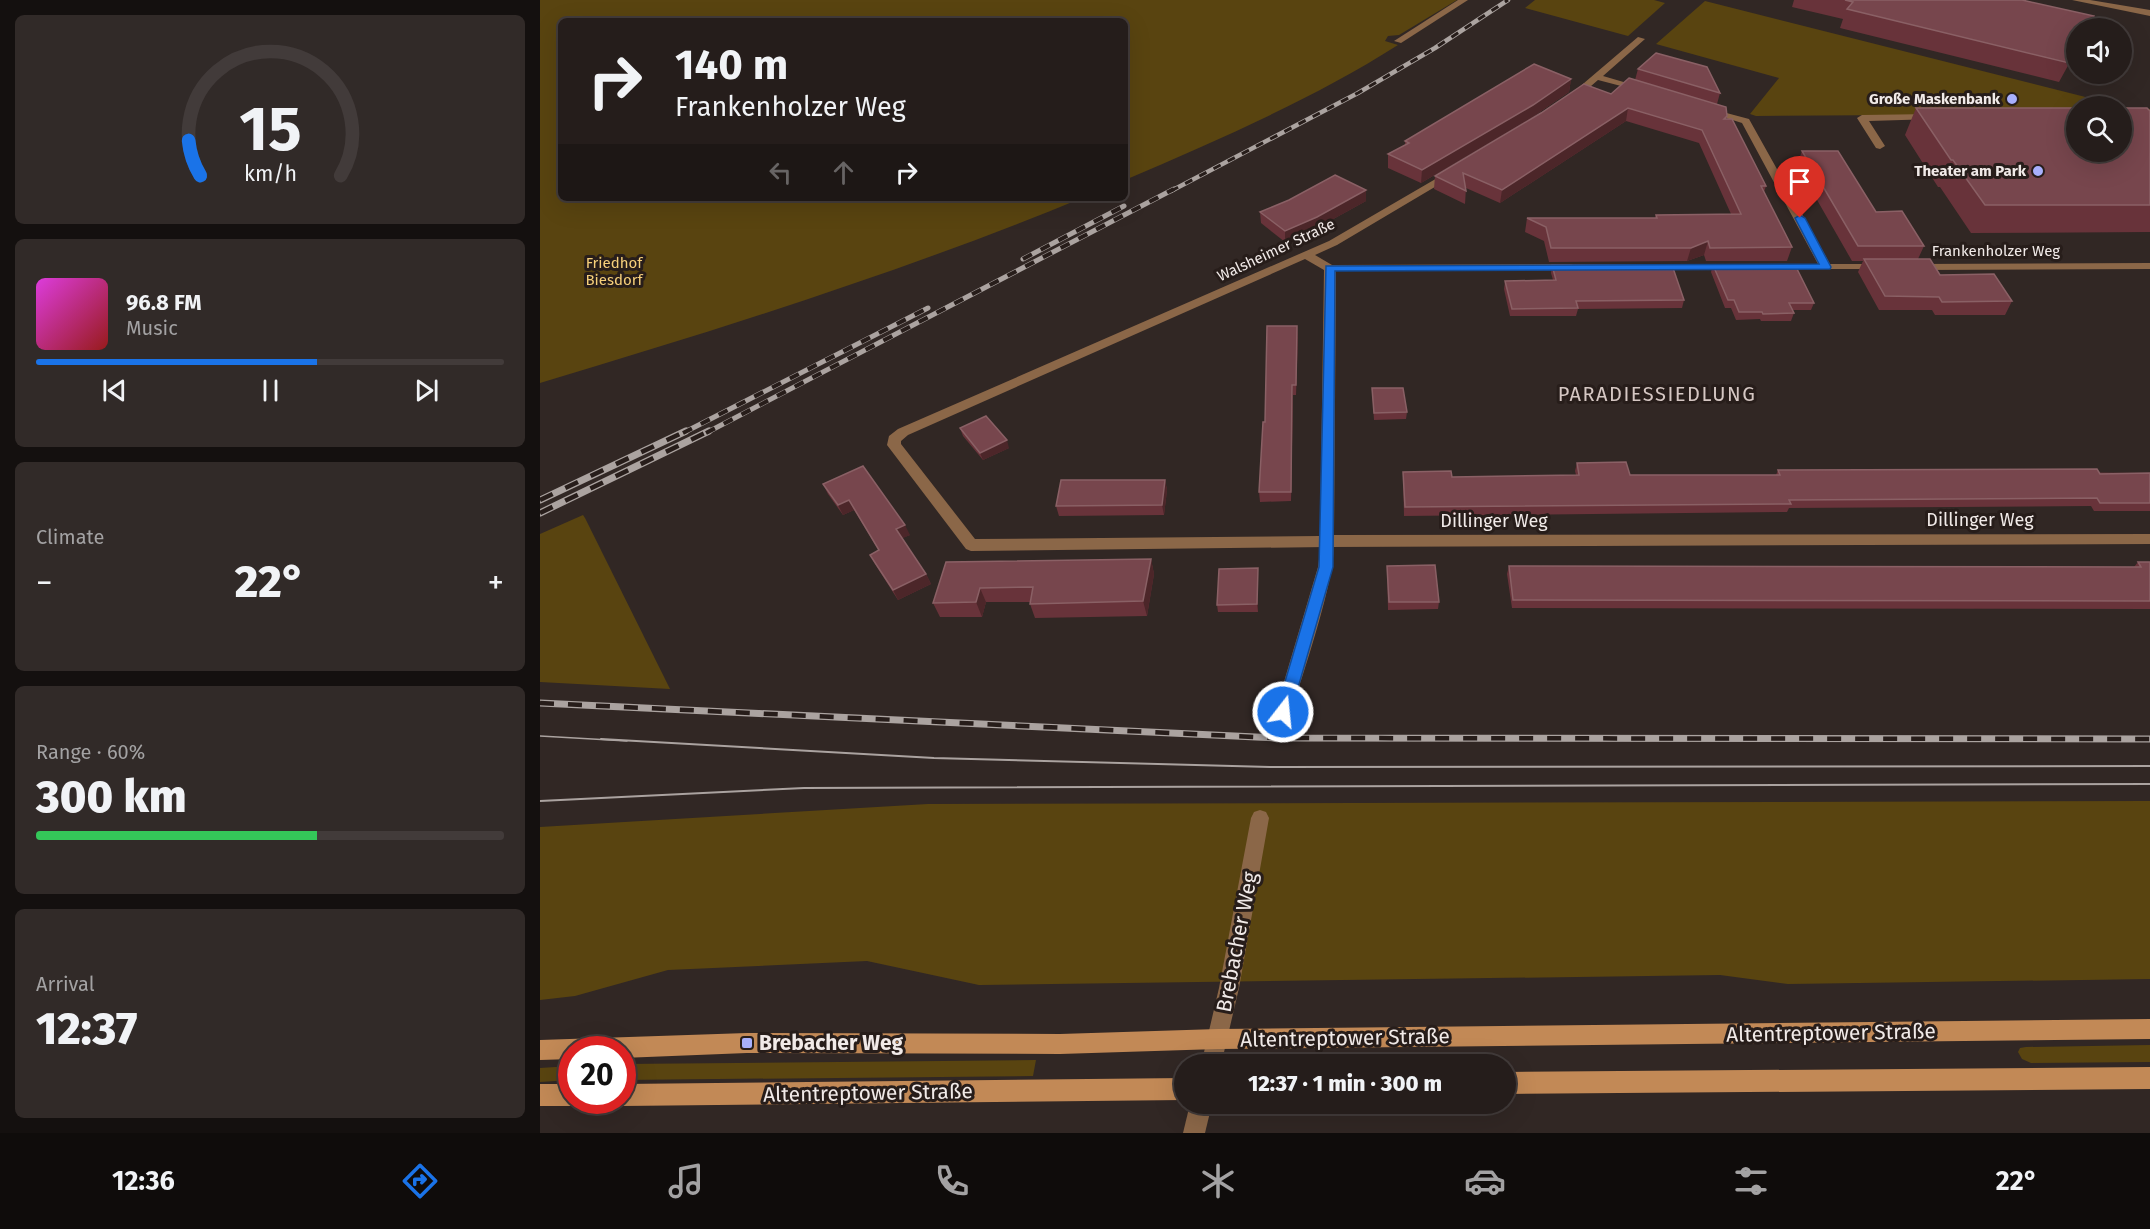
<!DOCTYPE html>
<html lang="en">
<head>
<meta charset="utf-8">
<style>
	body { margin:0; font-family:"Fira Sans",sans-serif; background:#312a28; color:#f1f3f6; height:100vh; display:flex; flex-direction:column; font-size:22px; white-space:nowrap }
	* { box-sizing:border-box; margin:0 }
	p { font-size:20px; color:#a3a2a3 }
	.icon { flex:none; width:33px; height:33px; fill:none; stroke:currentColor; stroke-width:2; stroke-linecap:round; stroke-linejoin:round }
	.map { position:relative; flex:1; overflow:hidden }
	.drawer { display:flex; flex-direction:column; gap:15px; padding:15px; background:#14100f; width:540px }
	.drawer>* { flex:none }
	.banner { position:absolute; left:18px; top:18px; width:570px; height:183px; border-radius:9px; box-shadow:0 6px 24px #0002,0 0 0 2px #423b3a; background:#251d1b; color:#f1f3f6; overflow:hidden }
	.controls { position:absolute; left:1526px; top:18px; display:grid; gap:12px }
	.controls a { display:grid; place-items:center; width:66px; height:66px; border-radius:50%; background:#251d1b; box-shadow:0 6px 24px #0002,0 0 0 2px #423b3a; font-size:30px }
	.speed { position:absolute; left:18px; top:1036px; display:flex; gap:12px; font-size:30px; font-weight:700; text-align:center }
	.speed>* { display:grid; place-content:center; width:78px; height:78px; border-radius:50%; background:#251d1b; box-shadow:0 6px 24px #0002,0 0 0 2px #423b3a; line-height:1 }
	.speed .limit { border:9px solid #d22; background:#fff; color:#111 }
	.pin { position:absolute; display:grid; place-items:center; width:51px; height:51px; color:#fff; margin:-62px -26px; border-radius:50% 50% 50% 0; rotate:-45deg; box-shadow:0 0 6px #0007 }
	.pin .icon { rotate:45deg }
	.me { position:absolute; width:66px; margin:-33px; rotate:16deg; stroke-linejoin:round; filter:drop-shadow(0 0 4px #0008) }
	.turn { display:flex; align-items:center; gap:21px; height:126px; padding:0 18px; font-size:27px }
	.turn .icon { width:78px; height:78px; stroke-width:2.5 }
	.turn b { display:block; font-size:42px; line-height:51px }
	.lanes { display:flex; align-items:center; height:57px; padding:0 18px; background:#0003; justify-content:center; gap:30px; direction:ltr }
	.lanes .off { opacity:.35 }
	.big { font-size:45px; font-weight:800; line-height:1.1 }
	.drawer .widget { flex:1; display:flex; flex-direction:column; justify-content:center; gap:9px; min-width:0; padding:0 21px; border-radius:9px; background:#312a28 }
	.drawer .dial { align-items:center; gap:0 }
	.dial svg { height:156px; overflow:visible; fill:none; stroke:#423b3a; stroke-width:7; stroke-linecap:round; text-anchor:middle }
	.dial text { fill:#f1f3f6; stroke:none }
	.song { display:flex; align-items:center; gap:18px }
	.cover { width:72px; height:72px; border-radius:9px; background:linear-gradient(135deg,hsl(300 70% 55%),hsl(0 70% 35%)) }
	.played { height:6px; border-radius:3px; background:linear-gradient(90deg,#1a73e8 60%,#423b3a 60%) }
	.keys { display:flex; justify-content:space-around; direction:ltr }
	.heat { display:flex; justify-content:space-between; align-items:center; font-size:33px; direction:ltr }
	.charge { height:9px; border-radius:4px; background:linear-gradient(90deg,#34c759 60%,#423b3a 0) }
	.trip { position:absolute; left:634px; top:1054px; width:342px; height:60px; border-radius:30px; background:#251d1b; box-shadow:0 6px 24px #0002,0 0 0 2px #423b3a; font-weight:800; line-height:60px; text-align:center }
	.tabs { display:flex; height:96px; justify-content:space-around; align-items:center; background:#0f0c0b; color:#a3a2a3 }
	.tabs .icon { width:42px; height:42px }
	.tabs .selected { color:#1a73e8 }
	.tabs b { font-size:27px; color:#f1f3f6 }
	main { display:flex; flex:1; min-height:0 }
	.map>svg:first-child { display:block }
	.green { fill:#594410 }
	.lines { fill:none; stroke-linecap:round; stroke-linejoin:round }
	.lane { fill:#8b6748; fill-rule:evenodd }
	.street { fill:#8b6748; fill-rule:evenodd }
	.secondary { fill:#c28956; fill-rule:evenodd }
	.tram-far1 { stroke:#aba3a0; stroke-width:1.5 }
	.tram { stroke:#aba3a0; stroke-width:2 }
	.rail-far2-casing { stroke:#aba3a0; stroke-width:4.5 }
	.rail-far1-casing { stroke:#aba3a0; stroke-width:5 }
	.rail-casing { stroke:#aba3a0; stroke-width:7 }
	.rail-far2 { stroke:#271d1a; stroke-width:3; stroke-dasharray:8; stroke-linecap:butt }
	.rail-far1 { stroke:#271d1a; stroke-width:4; stroke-dasharray:10; stroke-linecap:butt }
	.rail { stroke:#271d1a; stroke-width:4.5; stroke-dasharray:14; stroke-linecap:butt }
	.wall { fill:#68333a }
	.shaded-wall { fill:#4c2629 }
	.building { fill:#77464d; stroke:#8a6065; stroke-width:1.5 }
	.route { fill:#1a73e8; stroke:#114b97; stroke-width:1.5 }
	.poi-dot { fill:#a8b0fc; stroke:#271d1a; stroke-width:2 }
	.labels { text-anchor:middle; stroke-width:6; stroke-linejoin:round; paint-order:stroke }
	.far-poi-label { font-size:15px; font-weight:bold; fill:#f1eae8; stroke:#271d1a; text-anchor:end }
	.far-street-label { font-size:15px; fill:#f1eae8; stroke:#271d1a }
	.far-park-label { font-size:15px; fill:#f6cf7a; stroke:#271d1a }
	.street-label { font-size:18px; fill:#f1eae8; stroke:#271d1a }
	.neighbourhood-label { font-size:20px; letter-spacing:1.5px; fill:#d5c7c3; stroke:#271d1a }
	.near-street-label { font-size:21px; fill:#f1eae8; stroke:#271d1a }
	.near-poi-label { font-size:21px; font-weight:bold; fill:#f1eae8; stroke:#271d1a; text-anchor:start }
</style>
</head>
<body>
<main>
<section class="drawer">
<div class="widget dial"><svg viewBox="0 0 100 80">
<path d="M14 69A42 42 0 1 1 86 69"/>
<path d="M14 69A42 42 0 0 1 8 51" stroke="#1a73e8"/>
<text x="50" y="56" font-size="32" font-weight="700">15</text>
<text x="50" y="72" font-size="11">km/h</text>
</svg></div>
<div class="widget">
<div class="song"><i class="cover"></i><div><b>96.8 FM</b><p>Music</p></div></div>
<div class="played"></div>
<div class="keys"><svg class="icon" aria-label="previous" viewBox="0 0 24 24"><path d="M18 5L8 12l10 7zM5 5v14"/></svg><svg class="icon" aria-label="pause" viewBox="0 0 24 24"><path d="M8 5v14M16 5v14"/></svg><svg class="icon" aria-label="next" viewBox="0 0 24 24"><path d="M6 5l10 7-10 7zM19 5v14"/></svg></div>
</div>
<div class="widget"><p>Climate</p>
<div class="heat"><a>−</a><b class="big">22°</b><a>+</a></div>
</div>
<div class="widget"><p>Range · 60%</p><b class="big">300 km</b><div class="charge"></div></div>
<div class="widget"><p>Arrival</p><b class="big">12:37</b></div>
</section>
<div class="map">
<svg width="1610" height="1133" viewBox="0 0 1610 1133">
	<rect width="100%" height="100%" fill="#312724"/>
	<!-- green -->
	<g class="green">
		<path d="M0 0H917L859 35 848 36 845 41 858 45C773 99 678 140 585 180V21H21V198H542C365 271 183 328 0 383Z"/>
		<polygon points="995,0 1114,0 1125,3 1088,36 985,8"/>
		<polygon points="1165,1 1593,109 1610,109 1610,113 1581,114 1581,106 1536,106 1536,114 1216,116 1210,114 1239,78 1116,44"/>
		<polygon points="43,515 45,518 130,689 0,682 0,534"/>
		<polygon points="1610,801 1610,979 1248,984 1180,975 439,985 327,961 128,970 35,996 0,1000 0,827 388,804"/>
		<polygon points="1610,1045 1610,1062 1491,1063 1482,1059 1478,1052 1480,1048 1486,1047"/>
		<polygon points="496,1060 493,1076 82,1080 83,1064"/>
		<polygon points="31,1066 31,1080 0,1082 0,1068"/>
	</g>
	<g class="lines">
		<!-- lane -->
		<g class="lane">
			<polygon points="918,0 928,0 861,43 854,41"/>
			<polygon points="1392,114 1397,117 1395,119 1329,121 1345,146 1340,149 1336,148 1317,118 1322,115"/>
			<path d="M787 535 792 537C803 558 760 683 751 712L749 717 743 719 737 717 735 712 778 567 782 537Z"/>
			<polygon points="720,810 726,812 729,818 699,988 681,1065 661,1065 679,988 711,818 714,812"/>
			<polygon points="650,1104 672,1104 665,1133 643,1133"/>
		</g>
		<!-- street -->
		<g class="street">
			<polygon points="1532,0 1550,0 1610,10 1610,16"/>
			<polygon points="1098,37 1105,39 1063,76 1104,88 1104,92 1058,80 1036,99 1030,99 1030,95"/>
			<polygon points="1164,107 1209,119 1290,264 1340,264 1346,267 1344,269 1234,269 1232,267 1238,264 1278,264 1202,123 1164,111"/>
			<path d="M911 170 916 173 915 175 797 245 775 255 792 265 1031 264 1037 267 1031 270 796 271 794 535 1610 534V544L787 547 431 551 426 549 347 445 349 436 358 429 789 241ZM765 259 784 270 780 536 435 539 361 444V441L368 435Z"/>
			<polygon points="1610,263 1610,269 1376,270 1370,267 1376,264"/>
			<polygon points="1112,264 1193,264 1199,267 1193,270 1108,269 1106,267"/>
		</g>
		<!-- secondary -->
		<g class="secondary">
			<polygon points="1610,1019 1610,1039 678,1049 520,1054 207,1053 82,1058 82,1050 32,1050 32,1059 0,1060 0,1040 207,1033 520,1034 678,1029"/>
			<polygon points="1610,1067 1610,1089 966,1094 966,1072"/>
			<polygon points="645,1078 645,1100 82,1106 74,1101 82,1101 82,1084"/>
			<polygon points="0,1084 32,1084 32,1101 40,1103 32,1106 0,1106"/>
		</g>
		<!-- tram-far1 -->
		<polyline class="tram-far1" points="0,736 87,741"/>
		<!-- tram -->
		<g class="tram">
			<polyline points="61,739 394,758 730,767 1610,766"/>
			<polyline points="0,801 264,788 1610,784"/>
		</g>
		<!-- rail-far2 casing -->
		<g class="rail-far2-casing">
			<polyline id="rail-far2" points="631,191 818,93 895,48 968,0"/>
		</g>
		<!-- rail-far1 casing -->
		<g class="rail-far1-casing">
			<g id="rail-far1">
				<polyline points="483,259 584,206"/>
				<polyline points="143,433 388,308"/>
				<polyline points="166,433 634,189"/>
			</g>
		</g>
		<!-- rail casing -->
		<g class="rail-casing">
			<g id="rail">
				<polyline points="0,500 146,431"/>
				<polyline points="0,513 169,431"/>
				<polyline points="0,703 736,738 1610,739"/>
			</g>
		</g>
		<!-- rail-far2 -->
		<use href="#rail-far2" class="rail-far2"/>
		<!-- rail-far1 -->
		<use href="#rail-far1" class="rail-far1"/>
		<!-- rail -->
		<use href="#rail" class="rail"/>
	</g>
	<!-- wall -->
	<g class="wall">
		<polygon points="1254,0 1482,0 1536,51 1519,82 1300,28 1303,19 1252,7"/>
		<polygon points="1098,69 1180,93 1177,104 1187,116 1186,119 1226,186 1224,192 1252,247 1247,261 1166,261 1164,255 1147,261 1009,262 1004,241 985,232 987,218 1115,218 1116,215 1191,214 1159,143 1086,121 960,203 926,188 925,204 894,189 895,176 1071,94 1095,80"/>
		<polygon points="1031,79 1029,92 991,118 881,183 848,168 848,154 865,145 865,141"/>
		<polygon points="1376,108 1610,111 1610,232 1431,233 1400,187 1398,187 1365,135"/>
		<polygon points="1262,151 1336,212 1384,246 1378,259 1400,275 1472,301 1465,315 1395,315 1392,310 1339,310 1318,272 1323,261 1312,261 1257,165"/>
		<polygon points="826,201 777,228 745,242 721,223 720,212"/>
		<polygon points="1012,265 1144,300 1142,308 1038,309 1036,316 970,316 964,289 965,281 1013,280 1011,273"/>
		<polygon points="1173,265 1274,303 1271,310 1252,310 1254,313 1251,321 1221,321 1220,319 1196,320 1191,308 1185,308 1171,272"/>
		<polygon points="758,335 756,395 753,395 751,501 720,502 719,492 725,422"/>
		<polygon points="832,388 867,412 866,419 834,420"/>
		<polygon points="420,428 469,448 443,460 423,436"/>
		<polygon points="1037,463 1090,475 1236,475 1238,470 1610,473 1610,511 1554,511 1551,506 1249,508 1247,512 864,516 863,472 912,477 1036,475 1035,471"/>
		<polygon points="625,480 627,490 624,515 519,516 516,506"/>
		<polygon points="283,484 370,535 362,538 386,574 391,584 358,600 335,564 330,555 339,551 314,510 303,515 288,494"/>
		<polygon points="611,559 614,574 607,616 495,618 490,604 490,602 446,602 442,617 400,617 393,603 406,562"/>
		<polygon points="1598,562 1610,562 1610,609 972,608 967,574 969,566 1594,567"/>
		<polygon points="847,566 899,602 898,609 848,610"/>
		<polygon points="718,576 718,612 678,612 677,605"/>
	</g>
	<!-- shaded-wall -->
	<g class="shaded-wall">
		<polygon points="1031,79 1029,92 991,118 881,183 882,170"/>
		<polygon points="1088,108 1086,121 960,203 962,190"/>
		<polygon points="826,190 826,201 777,228 745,242 745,231"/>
		<polygon points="1168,241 1164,255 1147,261 1151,248"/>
		<polygon points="757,326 758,335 756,395 756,385"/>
		<polygon points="752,385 753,395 751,501 751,492"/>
		<polygon points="467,440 469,448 443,460 440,453"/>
		<polygon points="625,480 627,490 624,515 622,505"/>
		<polygon points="309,500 314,510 303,515 298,505"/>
		<polygon points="365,525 370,535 361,539 356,529"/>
		<polygon points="611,559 614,574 607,616 603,601"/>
		<polygon points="718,568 718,612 717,604"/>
		<polygon points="386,574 391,584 358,600 353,590"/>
		<polygon points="440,588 446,602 442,617 436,602"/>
	</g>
	<!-- building -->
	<g class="building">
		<polygon points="1305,0 1482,0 1554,16 1548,28 1536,28 1536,50 1529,63 1307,9 1313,2"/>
		<polygon points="1116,53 1167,67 1180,93 1098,69"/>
		<polygon points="994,64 1031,79 993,105 882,170 848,154 869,143 865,141"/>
		<polygon points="1089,78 1186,107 1187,116 1184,119 1192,119 1226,186 1221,186 1252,247 1170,248 1168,241 1151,248 1011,248 1006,227 987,218 1117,218 1116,215 1201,214 1162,130 1088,108 962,190 923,173 926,191 895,176 1001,113 1044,84 1071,94"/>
		<polygon points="1376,108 1536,108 1536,152 1581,152 1581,108 1607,108 1610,111 1610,205 1445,205 1413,160 1411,160"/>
		<polygon points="1262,151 1298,151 1336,212 1362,211 1384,246 1318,246"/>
		<polygon points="795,175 826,190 777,217 745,231 720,212 749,200"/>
		<polygon points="1324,259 1390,259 1400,275 1454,274 1472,301 1402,302 1399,297 1345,296"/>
		<polygon points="1012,265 1132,265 1144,300 1036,301 1038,308 972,309 965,281 1016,280"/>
		<polygon points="1173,265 1255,265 1274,303 1249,303 1254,313 1223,314 1222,312 1199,312 1194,300 1188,300"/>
		<polygon points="727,326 757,326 756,385 752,385 751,492 719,492 723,422 725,422"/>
		<polygon points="832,388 863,388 867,412 834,413"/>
		<polygon points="446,416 467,440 440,453 420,428"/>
		<polygon points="1086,462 1090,475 1240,475 1238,470 1557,469 1560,474 1610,473 1610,503 1560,503 1557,498 1249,500 1251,504 865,507 863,472 911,471 912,477 1039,475 1037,463"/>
		<polygon points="323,466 365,525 356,529 386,574 353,590 330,555 339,550 309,500 298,505 283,484"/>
		<polygon points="521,480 625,480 622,505 516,506"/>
		<polygon points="611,559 603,601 490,604 493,587 440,588 436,602 393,603 406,562"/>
		<polygon points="1598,562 1610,562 1610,601 973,600 969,566 1601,567"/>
		<polygon points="895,565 899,602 849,602 847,566"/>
		<polygon points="718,568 717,604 677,605 679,569"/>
	</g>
	<!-- route -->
	<polygon class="route" points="1260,215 1265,218 1291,267 1290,269 795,271 793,567 751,712 749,717 743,719 738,717 736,712 779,567 786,266 1279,264 1255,218"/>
	<!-- markers -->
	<g class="poi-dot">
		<circle cx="1472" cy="99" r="6"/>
		<circle cx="1498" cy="171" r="6"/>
		<rect x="201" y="1037" width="12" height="12" rx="3"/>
	</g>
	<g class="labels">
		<!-- far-poi labels -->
		<g class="far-poi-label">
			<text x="1460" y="104">Große Maskenbank</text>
			<text x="1486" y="176">Theater am Park</text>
		</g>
		<!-- far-street labels -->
		<g class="far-street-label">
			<text transform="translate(736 250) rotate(-25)" y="5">Walsheimer Straße</text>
			<text x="1456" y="256">Frankenholzer Weg</text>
		</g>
		<!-- far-park labels -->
		<g class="far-park-label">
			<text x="74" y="268">Friedhof<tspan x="74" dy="17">Biesdorf</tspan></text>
		</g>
		<!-- street labels -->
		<g class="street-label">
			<text x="1440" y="526">Dillinger Weg</text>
			<text x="954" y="527">Dillinger Weg</text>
		</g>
		<!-- neighbourhood labels -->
		<g class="neighbourhood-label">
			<text x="1117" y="401">PARADIESSIEDLUNG</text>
		</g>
		<!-- near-street labels -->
		<g class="near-street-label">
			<text transform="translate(697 942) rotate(-79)" y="7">Brebacher Weg</text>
			<text transform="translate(1291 1033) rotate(-1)" y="7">Altentreptower Straße</text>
			<text transform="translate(805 1038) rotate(-1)" y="7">Altentreptower Straße</text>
			<text transform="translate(328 1093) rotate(-1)" y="7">Altentreptower Straße</text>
		</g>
		<!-- near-poi labels -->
		<g class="near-poi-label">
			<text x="219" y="1050">Brebacher Weg</text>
		</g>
	</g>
</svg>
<div class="controls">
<a><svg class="icon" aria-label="sound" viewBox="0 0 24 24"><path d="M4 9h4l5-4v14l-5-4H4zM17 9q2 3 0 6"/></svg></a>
<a><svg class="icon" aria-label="search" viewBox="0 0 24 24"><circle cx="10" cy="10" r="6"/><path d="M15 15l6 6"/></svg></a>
</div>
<div class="speed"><div class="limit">20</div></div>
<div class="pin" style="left:1260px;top:218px;background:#d93025"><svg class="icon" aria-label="arrive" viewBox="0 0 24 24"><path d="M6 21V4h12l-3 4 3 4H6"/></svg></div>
<svg class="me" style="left:743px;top:712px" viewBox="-20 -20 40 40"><circle r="17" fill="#1a73e8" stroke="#fff" stroke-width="3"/><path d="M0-11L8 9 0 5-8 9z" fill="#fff"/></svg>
<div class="trip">12:37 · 1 min · 300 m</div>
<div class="banner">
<div class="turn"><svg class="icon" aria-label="right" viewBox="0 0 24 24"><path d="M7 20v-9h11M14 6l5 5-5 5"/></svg><div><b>140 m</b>Frankenholzer Weg</div></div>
<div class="lanes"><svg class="icon off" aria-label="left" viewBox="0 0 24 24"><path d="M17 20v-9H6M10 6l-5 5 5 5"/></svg><svg class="icon off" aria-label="ahead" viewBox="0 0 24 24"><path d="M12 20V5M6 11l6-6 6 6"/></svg><svg class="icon" aria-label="right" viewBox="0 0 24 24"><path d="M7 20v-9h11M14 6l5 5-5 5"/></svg></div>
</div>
</div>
</main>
<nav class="tabs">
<b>12:36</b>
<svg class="icon selected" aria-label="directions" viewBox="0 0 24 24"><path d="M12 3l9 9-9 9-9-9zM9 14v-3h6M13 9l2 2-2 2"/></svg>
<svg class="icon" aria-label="music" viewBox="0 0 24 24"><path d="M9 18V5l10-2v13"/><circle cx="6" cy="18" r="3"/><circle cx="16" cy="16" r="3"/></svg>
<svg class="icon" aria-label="phone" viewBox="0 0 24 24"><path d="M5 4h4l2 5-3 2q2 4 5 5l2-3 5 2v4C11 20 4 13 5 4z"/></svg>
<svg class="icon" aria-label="climate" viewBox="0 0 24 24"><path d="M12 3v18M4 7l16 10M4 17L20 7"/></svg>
<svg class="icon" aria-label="car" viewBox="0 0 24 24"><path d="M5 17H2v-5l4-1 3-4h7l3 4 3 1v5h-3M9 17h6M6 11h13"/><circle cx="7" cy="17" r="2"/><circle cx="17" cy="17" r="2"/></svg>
<svg class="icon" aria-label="filters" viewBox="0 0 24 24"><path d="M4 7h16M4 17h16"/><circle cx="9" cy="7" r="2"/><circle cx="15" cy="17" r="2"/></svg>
<b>22°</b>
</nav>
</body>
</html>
